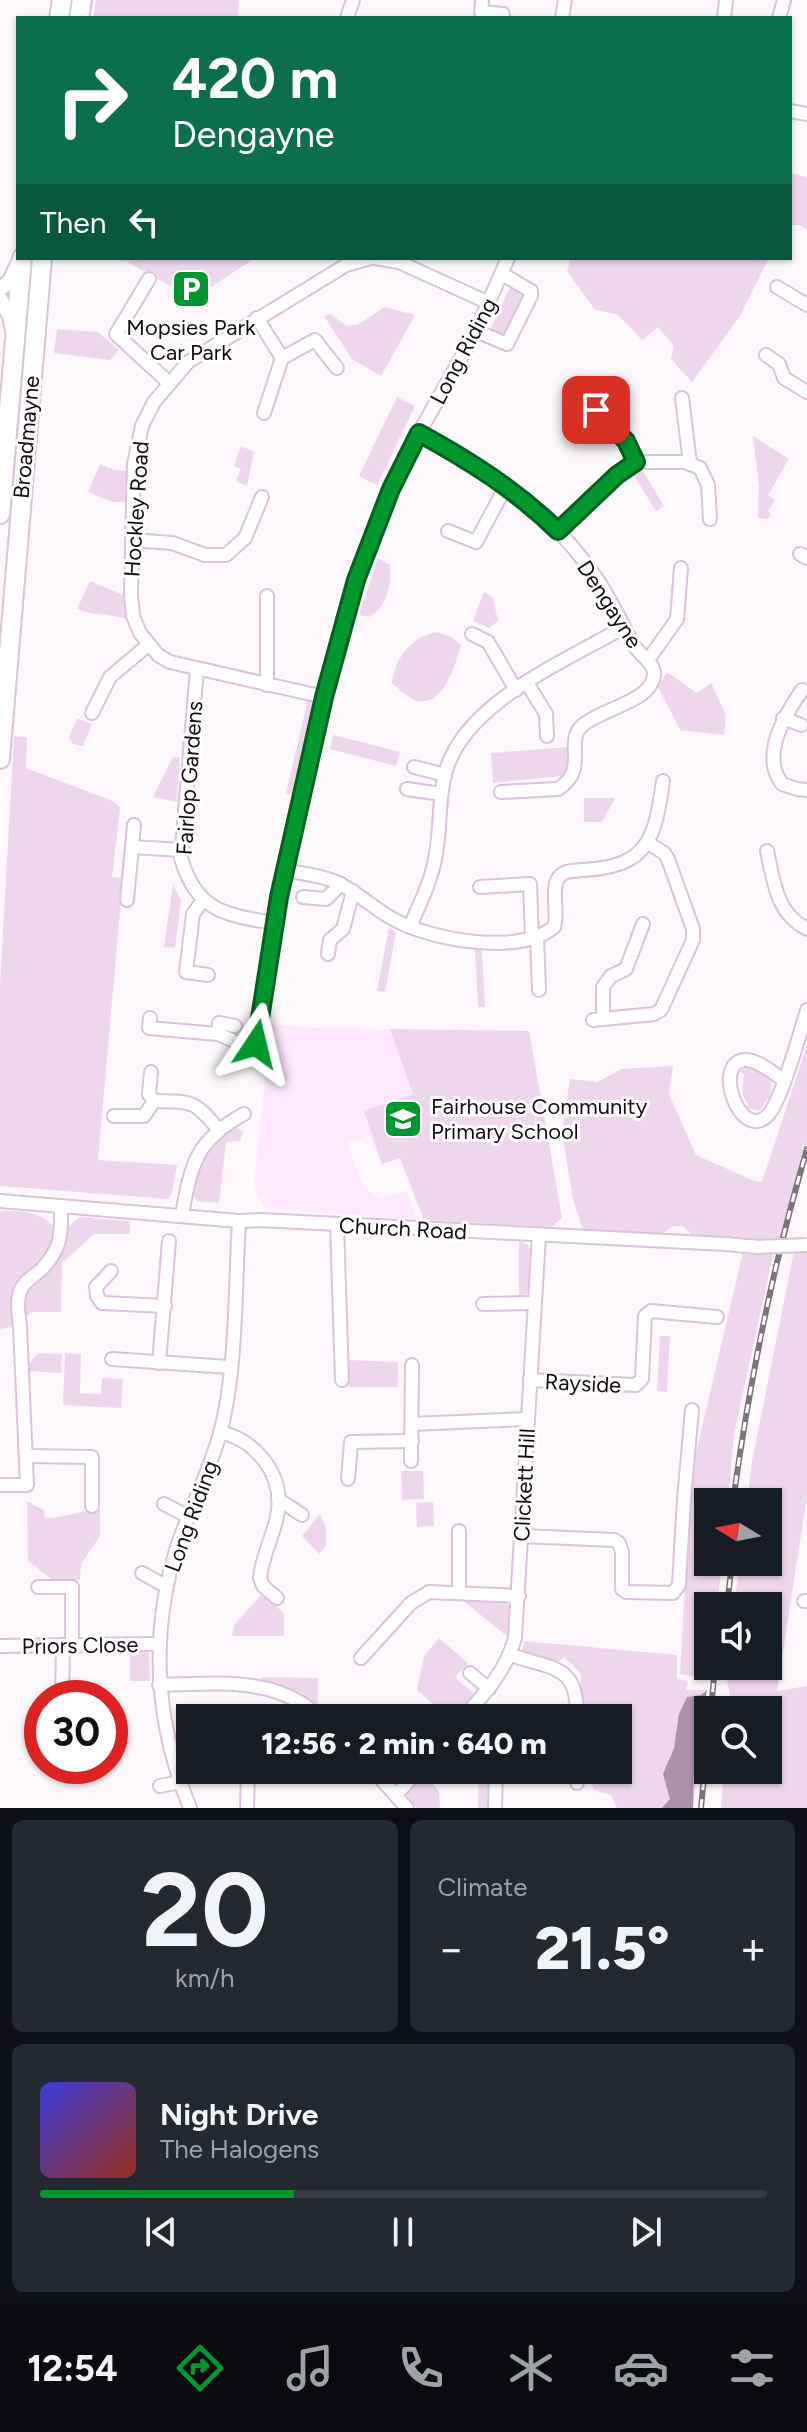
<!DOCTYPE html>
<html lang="en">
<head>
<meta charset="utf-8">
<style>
	body { margin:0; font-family:Figtree,sans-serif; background:#242831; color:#f1f3f6; height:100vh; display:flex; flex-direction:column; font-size:30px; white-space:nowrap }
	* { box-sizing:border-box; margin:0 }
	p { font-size:26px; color:#9ea1a6 }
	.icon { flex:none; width:44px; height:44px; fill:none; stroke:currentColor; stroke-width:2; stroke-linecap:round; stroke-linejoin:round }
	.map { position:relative; height:1808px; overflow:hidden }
	.panel { display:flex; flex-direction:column; gap:12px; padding:12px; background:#0d0f14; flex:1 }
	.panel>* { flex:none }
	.hud { position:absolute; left:16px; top:16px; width:776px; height:244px; border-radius:0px; box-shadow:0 2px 6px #0004; background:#0b6e4f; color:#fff; overflow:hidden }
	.needle { width:52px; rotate:280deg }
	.buttons { position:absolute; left:694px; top:1488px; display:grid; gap:16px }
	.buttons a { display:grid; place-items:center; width:88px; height:88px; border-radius:0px; background:#171b24; box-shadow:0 2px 6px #0004; font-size:40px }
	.speed { position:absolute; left:24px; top:1680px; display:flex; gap:16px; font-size:40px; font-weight:700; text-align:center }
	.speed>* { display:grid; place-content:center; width:104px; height:104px; border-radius:50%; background:#171b24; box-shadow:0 2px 6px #0004; line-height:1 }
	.speed .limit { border:12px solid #d22; background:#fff; color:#111 }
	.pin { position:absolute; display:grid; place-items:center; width:68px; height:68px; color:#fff; margin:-34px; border-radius:16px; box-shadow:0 4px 12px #0006 }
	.me { position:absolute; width:88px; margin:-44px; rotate:10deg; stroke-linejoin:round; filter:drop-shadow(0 0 6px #0008) }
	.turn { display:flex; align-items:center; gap:28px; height:168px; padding:0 24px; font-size:36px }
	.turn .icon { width:104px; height:104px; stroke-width:2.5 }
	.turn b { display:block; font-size:56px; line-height:68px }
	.then { display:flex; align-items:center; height:76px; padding:0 24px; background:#0003; gap:16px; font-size:30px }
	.big { font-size:60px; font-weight:800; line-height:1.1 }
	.panel .widget { flex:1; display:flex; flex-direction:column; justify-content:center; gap:12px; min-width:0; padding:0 28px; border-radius:12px; background:#242831 }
	.panel .dial { align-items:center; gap:0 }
	.dial b { font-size:104px; line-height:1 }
	.song { display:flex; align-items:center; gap:24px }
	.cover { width:96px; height:96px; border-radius:12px; background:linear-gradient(135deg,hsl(240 70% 55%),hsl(10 70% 35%)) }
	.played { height:8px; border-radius:4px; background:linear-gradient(90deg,#00972f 35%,#363941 35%) }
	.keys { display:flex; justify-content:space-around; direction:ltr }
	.heat { display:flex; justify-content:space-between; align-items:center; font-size:44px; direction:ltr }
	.panel .tiles { flex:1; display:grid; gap:12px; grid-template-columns:1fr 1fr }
	.widget:last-child { grid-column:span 2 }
	.trip { position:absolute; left:176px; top:1704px; width:456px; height:80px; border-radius:0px; background:#171b24; box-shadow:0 2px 6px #0004; font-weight:800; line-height:80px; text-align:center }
	.tab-bar { display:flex; height:128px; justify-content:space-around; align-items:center; background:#090b0e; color:#9ea1a6 }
	.tab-bar .icon { width:56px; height:56px }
	.tab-bar .on { color:#00972f }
	.tab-bar b { font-size:36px; color:#f1f3f6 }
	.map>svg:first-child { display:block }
	.built { fill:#ffe9ff }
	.green { fill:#eed7ed }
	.water { fill:#ac91ac }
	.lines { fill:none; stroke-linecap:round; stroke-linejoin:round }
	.minor-casing { stroke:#dac4da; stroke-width:16 }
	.tertiary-casing { stroke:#dac4da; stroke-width:18 }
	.primary-casing { stroke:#dac4da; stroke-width:22 }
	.minor { stroke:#fff; stroke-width:12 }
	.tertiary { stroke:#fff; stroke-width:14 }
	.primary { stroke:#fff; stroke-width:18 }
	.rail-casing { stroke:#7b757b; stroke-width:6 }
	.rail { stroke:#fff; stroke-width:3; stroke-dasharray:9; stroke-linecap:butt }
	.minor-bridge-casing { stroke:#dac4da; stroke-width:16; stroke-linecap:butt }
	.minor-bridge { stroke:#fff; stroke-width:12 }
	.route-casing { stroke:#00621f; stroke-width:20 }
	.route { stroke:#00972f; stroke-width:14 }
	.labels { text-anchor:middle; stroke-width:6; stroke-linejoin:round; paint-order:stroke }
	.poi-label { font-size:22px; fill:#140d14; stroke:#fff }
	.street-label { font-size:22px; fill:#140d14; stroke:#fff }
</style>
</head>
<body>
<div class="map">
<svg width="807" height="1808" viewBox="0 0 807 1808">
	<rect width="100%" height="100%" fill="#fcf8fc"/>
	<!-- built -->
	<polygon class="built" points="271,1024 310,1028 529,1031 562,1218 551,1227 424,1220 400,1158 382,1164 369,1135 347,1143 364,1187 381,1199 406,1190 417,1220 264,1208 254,1185"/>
	<!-- green -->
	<g class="green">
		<polygon points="96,0 239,0 238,18 93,18"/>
		<polygon points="790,173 807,177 807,230 799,225 790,225"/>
		<polygon points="100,258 255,258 193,299 128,262"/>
		<polygon points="571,258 769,258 740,316 692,382 671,359 674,346 658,327 642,340 617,314 595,310 567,271"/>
		<polygon points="512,283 528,293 508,339 488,334"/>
		<polygon points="385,307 415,315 381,376 352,359 324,316 330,314 347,326 357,325"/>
		<polygon points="57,329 98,332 119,350 110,360 54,353"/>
		<polygon points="397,397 415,406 377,485 359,476"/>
		<polygon points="753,436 789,459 768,495 775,500 768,511 771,514 768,519 758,518 759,487"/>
		<polygon points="241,446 254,452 247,486 236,481 241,469 234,466"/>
		<polygon points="100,464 114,470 128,471 126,502 112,502 88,492"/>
		<polygon points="642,469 664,506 656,511 633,474"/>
		<path d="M378 558 390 565C392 584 387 607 369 617L359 615Z"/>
		<path d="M90 581 123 595 126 619C110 613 93 616 77 609Z"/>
		<polygon points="484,591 493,598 498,621 489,628 473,621"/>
		<path d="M438 632 453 638 461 645C456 663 444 706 418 701 409 699 399 689 392 683 394 659 413 635 438 632Z"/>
		<polygon points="667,672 697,693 711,683 726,715 724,735 680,730 658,687"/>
		<polygon points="308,699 314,703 315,709 294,796 286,793"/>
		<polygon points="77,718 92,724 83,746 73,744 69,738"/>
		<polygon points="333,735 400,752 396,766 330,749"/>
		<polygon points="14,736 27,737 26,768 115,802 120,808 112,877 123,878 98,1160 177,1165 172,1193 168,1199 0,1186 0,984"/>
		<polygon points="568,747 569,767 563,776 493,783 491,753"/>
		<polygon points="173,757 180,757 177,802 153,797"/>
		<polygon points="584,798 615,798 602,822 584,822"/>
		<polygon points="173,885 181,900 175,948 164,947"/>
		<polygon points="389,928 396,932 385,992 377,991"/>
		<polygon points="475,949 482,949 485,1007 478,1007"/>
		<polygon points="390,1029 529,1031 562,1218 551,1227 424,1220 400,1158 382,1164 364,1111 413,1094"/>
		<polygon points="807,1045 807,1142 781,1238 755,1239 691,1234 683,1226 673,1226 661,1234 583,1230 573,1199 562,1132 570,1079 597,1082 622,1069 673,1066 669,1094 696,1155 754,1181 762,1182"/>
		<polygon points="746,1065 765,1073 772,1081 770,1096 759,1111 746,1108 748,1105 742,1093 744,1074 740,1072"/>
		<path d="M236 1127 243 1132 240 1141 226 1142 219 1203 197 1201C183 1178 216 1138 236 1127Z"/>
		<path d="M0 1211C24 1210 41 1212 57 1230L63 1231 80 1217 130 1221V1234H94L62 1263 61 1312H31L20 1326 0 1329Z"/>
		<polygon points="519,1241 527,1244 530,1250 528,1292 524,1297 519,1297"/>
		<polygon points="775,1246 734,1434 728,1502 708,1502 708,1562 722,1562 717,1606 708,1606 710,1679 680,1674 691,1474 743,1252"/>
		<path d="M807 1250V1496L777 1691 807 1686V1808H721L724 1770H768V1710H730C732 1694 725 1682 727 1666H768V1606H734L740 1562H768V1502H747L752 1461 794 1251Z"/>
		<polygon points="660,1336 670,1336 667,1392 657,1391"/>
		<polygon points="38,1353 62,1354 61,1373 28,1371 29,1364"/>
		<polygon points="65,1353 81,1354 80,1393 101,1394 102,1378 123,1379 121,1408 63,1405"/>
		<polygon points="349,1360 398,1362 398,1387 349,1387"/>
		<polygon points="401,1471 423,1471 424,1499 402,1500"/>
		<path d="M27 1501 44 1510 45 1518C65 1518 80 1510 100 1510V1536L81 1564 80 1580H53L28 1561Z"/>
		<polygon points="433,1502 434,1526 417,1527 416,1503"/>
		<polygon points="320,1514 326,1528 326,1546 319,1554 302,1536"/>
		<polygon points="262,1594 284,1613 284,1636 232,1636 234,1625"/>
		<polygon points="461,1599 504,1602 509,1605 508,1637"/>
		<polygon points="439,1638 468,1663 455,1677 474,1694 453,1718 449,1718 417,1690 424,1656"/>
		<polygon points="524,1641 677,1655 677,1679 688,1681 686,1690 707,1690 693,1808 617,1808 611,1795 594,1790 586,1770 618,1770 618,1718 583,1718 579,1695 581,1674 564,1657 553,1666 521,1656"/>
		<polygon points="130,1651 149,1653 150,1681 130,1681"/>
		<polygon points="262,1677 318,1678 318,1707 295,1692 262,1680"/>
		<polygon points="479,1770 489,1770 488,1808 478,1808"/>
		<polygon points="424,1773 439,1791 440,1808 416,1808 407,1795"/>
	</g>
	<!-- water -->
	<polygon class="water" points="707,1690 694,1768 693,1808 662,1808 670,1799 663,1774 674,1748 679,1714 687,1697 701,1695"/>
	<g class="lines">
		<!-- minor casing -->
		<g class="minor-casing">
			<g id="minor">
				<polyline points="482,0 481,12 503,14"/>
				<polyline points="347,18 353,0"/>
				<polyline points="562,18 565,0"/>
				<polyline points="724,18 726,0"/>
				<polyline points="779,18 784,0"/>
				<polyline points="790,111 807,114"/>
				<polyline points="375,258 399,262 489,303"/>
				<polyline points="149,279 116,334 168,382"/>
				<polyline points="777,287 807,305"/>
				<polyline points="257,318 282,358 264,413"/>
				<polyline points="476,331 507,344 531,296 531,291 502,274"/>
				<polyline points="766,355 779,364 784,378 807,392"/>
				<polyline points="282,358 315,340 337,368"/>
				<polyline points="582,395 626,441 636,462"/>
				<polyline points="682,398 690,463"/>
				<path d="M419 433C488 470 553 513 597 579 611 600 621 622 633 644 640 657 662 665 651 684 642 702 599 711 583 725 563 742 590 769 558 789L501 792"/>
				<polyline points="448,531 476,542 506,486"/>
				<polyline points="558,531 617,475 636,462 685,462 700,468 708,485 710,519"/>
				<polyline points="132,540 172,543 205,555 226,555 245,538 262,497"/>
				<polyline points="800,554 807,558"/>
				<polyline points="472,634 488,642 516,690"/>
				<polyline points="648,660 677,619 681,568"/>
				<path d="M197 669 181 858C196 911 225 915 274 923"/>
				<polyline points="527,683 546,714 547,736"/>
				<polyline points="267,685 267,596"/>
				<path d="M802 690C785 715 760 755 782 784L797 789 807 790"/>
				<polyline points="324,697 170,662 158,655 140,633 133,616 131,595 134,464 142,426 154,402 188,362 346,265 371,258"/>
				<polyline points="92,713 110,677 148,645"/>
				<polyline points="783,718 801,725"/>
				<polyline points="414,767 445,775"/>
				<polyline points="407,789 441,794"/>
				<polyline points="132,847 181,850"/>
				<path d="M767 851C774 882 776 913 807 929"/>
				<path d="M285 870C302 874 322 875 338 883 359 893 375 910 395 920 432 940 519 956 554 927 559 913 550 889 559 877 565 870 574 871 582 870 648 867 655 839 663 781"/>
				<polyline points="480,887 530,884 532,939"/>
				<polyline points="303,897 326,899 341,884"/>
				<polyline points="127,900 134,825"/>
				<polyline points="203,900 193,914 186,972 208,975"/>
				<path d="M407 926 412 922C421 901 431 881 435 859 441 831 438 802 445 774 463 703 564 662 624 627"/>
				<polyline points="537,937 539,990"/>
				<polyline points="328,954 330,940 343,929 353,891"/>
				<polyline points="150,1018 149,1028 218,1034 236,1042 256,1044 285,870 324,697 356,580 391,489 419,433 476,331 508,258"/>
				<polyline points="603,1019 603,987 611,976 626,969 643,924"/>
				<polyline points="593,1020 654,1014 661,1010 693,940 693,929 668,859 664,853 648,843"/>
				<polyline points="218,1034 219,1023 235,1026"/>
				<polyline points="151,1072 149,1094 154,1101"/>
				<path d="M784 1080C774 1074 757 1059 745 1060 711 1062 741 1144 768 1115 781 1102 801 1030 807 1010"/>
				<path d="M114 1116H144L154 1101C192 1102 193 1099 218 1129"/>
				<polyline points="0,1201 239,1221 261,1220 725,1244"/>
				<path d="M182 1215C191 1164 196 1140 244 1114"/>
				<polyline points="337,1224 342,1380"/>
				<polyline points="111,1271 96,1287 97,1296 102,1303 165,1306"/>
				<polyline points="483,1304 535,1303"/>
				<polyline points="112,1359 229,1367"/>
				<polyline points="159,1363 169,1241"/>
				<polyline points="530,1380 636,1385 642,1379 645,1316 651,1311 717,1317"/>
				<polyline points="412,1424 528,1419"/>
				<path d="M220 1432C255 1440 283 1473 278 1511 275 1533 262 1555 260 1578L263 1586 277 1598"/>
				<polyline points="28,1456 92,1457 92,1506"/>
				<polyline points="411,1461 412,1365"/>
				<polyline points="348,1479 351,1442 412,1441"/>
				<path d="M0 1485H27L20 1326C11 1269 35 1289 55 1251 62 1238 61 1221 61 1207"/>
				<polyline points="278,1499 302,1515"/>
				<polyline points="164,1504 189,1517"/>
				<polyline points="459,1531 459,1592"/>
				<polyline points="521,1536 614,1540 619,1543 622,1552 622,1589 626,1592 673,1593 679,1585 684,1499 692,1410"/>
				<polyline points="142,1573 167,1587"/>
				<polyline points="38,1587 72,1587 72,1644"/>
				<polyline points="804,1601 807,1601"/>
				<polyline points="0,1646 159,1644"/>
				<path d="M511 1655C554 1670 578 1664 577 1718"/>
				<polyline points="361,1658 411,1603 429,1592 519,1596"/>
				<polyline points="470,1673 489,1689"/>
				<path d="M159 1685C215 1684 277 1675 320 1718"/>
				<polyline points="62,1698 63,1645"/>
				<path d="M463 1718C485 1693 506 1671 515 1638L539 1235"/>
				<polyline points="373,1770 407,1808"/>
				<polyline points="577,1783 577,1770"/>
				<polyline points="160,1786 180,1782"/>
				<polyline points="397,1794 418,1770"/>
				<path d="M190 1808C155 1721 149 1631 179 1541 192 1505 210 1470 220 1433 237 1371 235 1286 239 1221"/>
				<polyline points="247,1808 248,1770"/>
				<polyline points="495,1808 496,1770"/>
			</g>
		</g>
		<!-- tertiary casing -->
		<g class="tertiary-casing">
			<g id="tertiary">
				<polyline points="0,289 10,281 18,264"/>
				<polyline points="0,299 10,316 13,330"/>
			</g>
		</g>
		<!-- primary casing -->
		<g class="primary-casing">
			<g id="primary">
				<polyline points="59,18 62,0"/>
				<polyline points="79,18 82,0"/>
				<polyline points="0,514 22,258"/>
				<polyline points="0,759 42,258"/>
			</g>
		</g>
		<!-- minor -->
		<use href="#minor" class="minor"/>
		<!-- tertiary -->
		<use href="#tertiary" class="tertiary"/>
		<!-- primary -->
		<use href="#primary" class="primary"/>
		<!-- rail casing -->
		<g class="rail-casing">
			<g id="rail">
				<path d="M733 1502C749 1383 773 1265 807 1149"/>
				<polyline points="727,1606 732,1562"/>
				<polyline points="711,1710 715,1666"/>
				<polyline points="701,1808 708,1736"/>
			</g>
		</g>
		<!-- rail -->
		<use href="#rail" class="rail"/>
		<!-- minor-bridge casing -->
		<g class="minor-bridge-casing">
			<polyline id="minor-bridge" points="725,1244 758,1247 807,1245"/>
		</g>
		<!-- minor-bridge -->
		<use href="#minor-bridge" class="minor-bridge"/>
	</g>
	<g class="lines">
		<!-- route casing -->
		<g class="route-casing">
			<path id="route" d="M256 1044 279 897 324 697 356 580 391 489 419 433C470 461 516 490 558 531L617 475 636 462 626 441 596 410"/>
		</g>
		<!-- route -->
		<use href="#route" class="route"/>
	</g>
	<!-- icons -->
	<defs>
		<g id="parking-square" transform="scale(2)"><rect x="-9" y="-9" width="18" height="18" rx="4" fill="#00972f" stroke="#fff"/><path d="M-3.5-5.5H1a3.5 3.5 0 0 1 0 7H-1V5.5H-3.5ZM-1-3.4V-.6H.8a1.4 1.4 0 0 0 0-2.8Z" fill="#fff"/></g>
		<g id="school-square" transform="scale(2)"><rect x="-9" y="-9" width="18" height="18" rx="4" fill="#00972f" stroke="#fff"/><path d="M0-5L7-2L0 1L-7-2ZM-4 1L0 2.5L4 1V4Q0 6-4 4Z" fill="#fff"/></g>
	</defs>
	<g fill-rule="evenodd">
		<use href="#parking-square" x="191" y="289"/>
		<use href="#school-square" x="403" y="1119"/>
	</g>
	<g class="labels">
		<!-- poi labels -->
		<g class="poi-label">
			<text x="191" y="335">Mopsies Park<tspan x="191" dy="25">Car Park</tspan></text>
			<text x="431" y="1114" text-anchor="start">Fairhouse Community<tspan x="431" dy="25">Primary School</tspan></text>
		</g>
		<!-- street labels -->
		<g class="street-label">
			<text transform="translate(463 351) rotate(-62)" y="8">Long Riding</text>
			<text transform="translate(26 437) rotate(-85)" y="8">Broadmayne</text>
			<text transform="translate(136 509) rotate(-86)" y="8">Hockley Road</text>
			<text transform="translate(610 604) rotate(57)" y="8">Dengayne</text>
			<text transform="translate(189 778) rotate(-86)" y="8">Fairlop Gardens</text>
			<text transform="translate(403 1228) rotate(3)" y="8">Church Road</text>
			<text transform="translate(583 1383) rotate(3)" y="8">Rayside</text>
			<text transform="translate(524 1485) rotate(-87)" y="8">Clickett Hill</text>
			<text transform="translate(191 1516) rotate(-70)" y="8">Long Riding</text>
			<text transform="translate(80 1645) rotate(-1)" y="8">Priors Close</text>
		</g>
	</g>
</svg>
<div class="buttons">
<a><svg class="needle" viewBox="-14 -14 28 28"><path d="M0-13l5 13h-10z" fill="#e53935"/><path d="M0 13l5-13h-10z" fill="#9ea1a6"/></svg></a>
<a><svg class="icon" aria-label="sound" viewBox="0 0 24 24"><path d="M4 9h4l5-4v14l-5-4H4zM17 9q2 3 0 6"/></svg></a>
<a><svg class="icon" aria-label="search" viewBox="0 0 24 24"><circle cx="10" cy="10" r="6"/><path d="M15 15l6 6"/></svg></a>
</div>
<div class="speed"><div class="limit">30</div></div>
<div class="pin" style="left:596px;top:410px;background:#d93025"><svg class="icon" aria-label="arrive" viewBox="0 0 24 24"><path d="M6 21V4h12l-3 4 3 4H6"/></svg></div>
<svg class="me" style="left:256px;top:1044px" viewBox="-20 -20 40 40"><path d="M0-17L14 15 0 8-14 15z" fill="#00972f" stroke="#fff" stroke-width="4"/></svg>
<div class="trip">12:56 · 2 min · 640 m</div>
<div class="hud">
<div class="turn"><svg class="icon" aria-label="right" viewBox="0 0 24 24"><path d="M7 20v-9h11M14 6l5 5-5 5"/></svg><div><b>420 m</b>Dengayne</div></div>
<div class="then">Then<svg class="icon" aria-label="left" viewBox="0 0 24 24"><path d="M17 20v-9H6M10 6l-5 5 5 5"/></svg></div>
</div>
</div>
<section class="panel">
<div class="tiles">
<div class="widget dial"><b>20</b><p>km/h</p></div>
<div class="widget"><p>Climate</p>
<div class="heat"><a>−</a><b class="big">21.5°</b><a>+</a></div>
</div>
<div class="widget">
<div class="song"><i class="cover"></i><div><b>Night Drive</b><p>The Halogens</p></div></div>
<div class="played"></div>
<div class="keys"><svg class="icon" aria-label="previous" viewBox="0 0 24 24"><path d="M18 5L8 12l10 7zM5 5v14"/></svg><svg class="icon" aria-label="pause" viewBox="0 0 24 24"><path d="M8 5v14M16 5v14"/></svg><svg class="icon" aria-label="next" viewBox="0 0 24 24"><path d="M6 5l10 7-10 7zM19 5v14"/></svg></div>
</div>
</div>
</section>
<nav class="tab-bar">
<b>12:54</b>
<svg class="icon on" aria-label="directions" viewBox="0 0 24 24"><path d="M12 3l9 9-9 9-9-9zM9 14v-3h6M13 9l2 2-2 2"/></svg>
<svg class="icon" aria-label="music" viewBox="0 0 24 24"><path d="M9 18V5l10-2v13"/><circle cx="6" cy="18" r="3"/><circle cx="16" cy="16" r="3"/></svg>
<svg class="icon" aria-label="phone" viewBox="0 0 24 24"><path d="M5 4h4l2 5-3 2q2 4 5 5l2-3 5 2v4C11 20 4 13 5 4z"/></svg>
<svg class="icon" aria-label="climate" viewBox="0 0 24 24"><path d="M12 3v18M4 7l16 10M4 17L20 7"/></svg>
<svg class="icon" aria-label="car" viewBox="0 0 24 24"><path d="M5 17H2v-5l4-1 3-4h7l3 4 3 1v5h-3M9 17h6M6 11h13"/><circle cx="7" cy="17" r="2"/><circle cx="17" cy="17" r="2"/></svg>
<svg class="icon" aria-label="filters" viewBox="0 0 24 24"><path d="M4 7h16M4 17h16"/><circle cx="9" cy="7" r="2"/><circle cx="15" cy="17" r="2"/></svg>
</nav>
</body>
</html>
